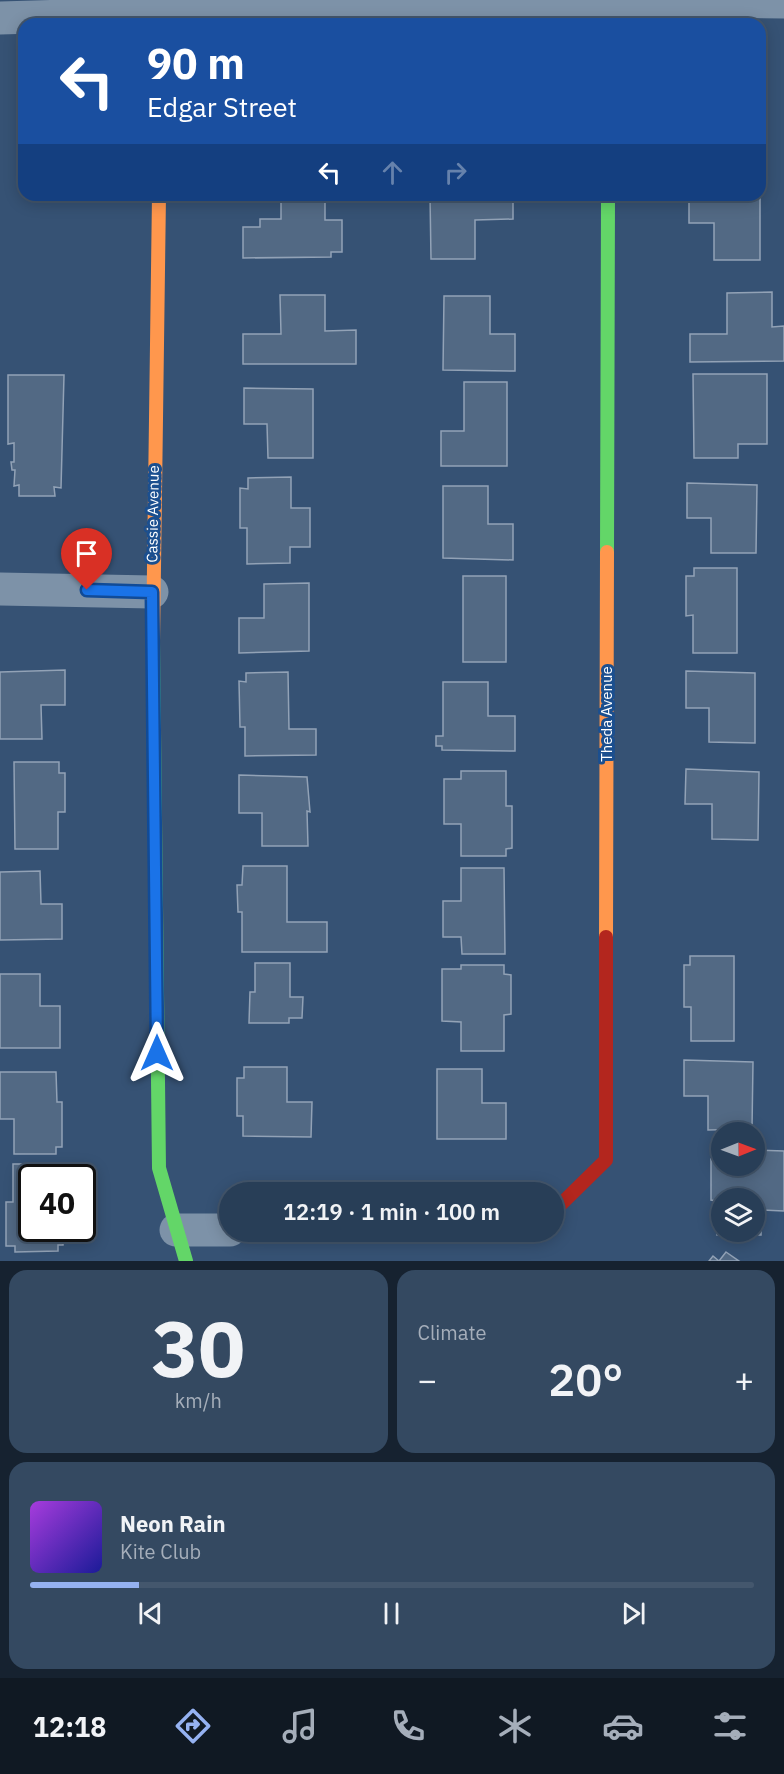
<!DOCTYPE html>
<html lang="en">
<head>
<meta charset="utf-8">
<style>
	body { margin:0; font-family:"IBM Plex Sans",sans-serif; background:#344961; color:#f1f3f6; height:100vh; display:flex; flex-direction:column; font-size:22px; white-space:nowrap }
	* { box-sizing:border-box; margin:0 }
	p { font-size:20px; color:#a5aeba }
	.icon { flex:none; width:33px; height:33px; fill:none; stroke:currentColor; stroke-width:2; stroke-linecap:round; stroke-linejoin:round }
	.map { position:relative; height:1261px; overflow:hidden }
	.sheet { display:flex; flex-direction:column; gap:9px; padding:9px; background:#162230; flex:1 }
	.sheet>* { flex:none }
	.guide { position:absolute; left:18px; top:18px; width:748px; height:183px; border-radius:18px; box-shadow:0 3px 15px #0003,0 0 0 2px #44576d; background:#1a4fa0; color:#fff; overflow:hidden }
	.needle { width:39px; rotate:89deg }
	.controls { position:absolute; left:711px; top:1122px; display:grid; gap:12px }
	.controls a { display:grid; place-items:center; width:54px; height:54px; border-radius:50%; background:#283e57; box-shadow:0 3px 15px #0003,0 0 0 2px #44576d; font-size:30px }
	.speed { position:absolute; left:18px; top:1164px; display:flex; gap:12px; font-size:30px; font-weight:700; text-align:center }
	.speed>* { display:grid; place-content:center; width:78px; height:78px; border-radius:50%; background:#283e57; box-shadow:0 3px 15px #0003,0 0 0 2px #44576d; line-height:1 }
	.speed .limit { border:3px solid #111; border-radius:9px; background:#fff; color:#111 }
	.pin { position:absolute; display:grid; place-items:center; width:51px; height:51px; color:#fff; margin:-62px -26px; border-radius:50% 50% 50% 0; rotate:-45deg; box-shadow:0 0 6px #0007 }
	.pin .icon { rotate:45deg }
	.me { position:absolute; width:66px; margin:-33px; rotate:0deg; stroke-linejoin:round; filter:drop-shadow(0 0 4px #0008) }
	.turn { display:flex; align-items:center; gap:21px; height:126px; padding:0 30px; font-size:27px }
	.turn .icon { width:78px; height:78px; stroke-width:2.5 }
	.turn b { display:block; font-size:42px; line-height:51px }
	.lanes { display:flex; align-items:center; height:57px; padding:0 30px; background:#0003; justify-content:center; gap:30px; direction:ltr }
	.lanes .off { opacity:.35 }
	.big { font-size:45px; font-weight:600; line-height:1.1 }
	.sheet .widget { flex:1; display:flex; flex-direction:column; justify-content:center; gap:9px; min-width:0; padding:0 21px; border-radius:18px; background:#344961 }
	.sheet .dial { align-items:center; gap:0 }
	.dial b { font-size:78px; line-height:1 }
	.song { display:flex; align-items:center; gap:18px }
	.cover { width:72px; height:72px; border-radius:9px; background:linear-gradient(135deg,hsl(280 70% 55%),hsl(240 70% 35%)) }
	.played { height:6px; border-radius:3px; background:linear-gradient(90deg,#95b2f1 15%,#44576d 15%) }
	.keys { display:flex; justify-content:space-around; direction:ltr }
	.heat { display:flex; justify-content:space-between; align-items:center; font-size:33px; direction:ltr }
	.sheet .tiles { flex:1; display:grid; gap:9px; grid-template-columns:1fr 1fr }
	.widget:last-child { grid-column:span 2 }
	.trip { position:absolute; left:219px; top:1182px; width:345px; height:60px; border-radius:30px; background:#283e57; box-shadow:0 3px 15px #0003,0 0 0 2px #44576d; font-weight:600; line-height:60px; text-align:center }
	.menu { display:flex; height:96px; justify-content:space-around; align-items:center; background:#101923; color:#a5aeba }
	.menu .icon { width:42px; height:42px }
	.menu .current { color:#95b2f1 }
	.menu b { font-size:27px; color:#f1f3f6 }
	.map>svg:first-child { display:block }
	.building { fill:#526984; stroke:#92a2b6; stroke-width:1.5; fill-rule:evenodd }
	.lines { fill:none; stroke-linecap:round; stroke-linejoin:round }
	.street { stroke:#7d92a8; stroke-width:33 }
	.fast { stroke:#63d668; stroke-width:14 }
	.slow { stroke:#ff974d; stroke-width:14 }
	.jam { stroke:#b3261e; stroke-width:14 }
	.route-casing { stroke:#114b97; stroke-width:15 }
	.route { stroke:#1a73e8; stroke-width:10 }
	.labels { text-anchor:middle; stroke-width:6; stroke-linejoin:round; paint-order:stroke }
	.street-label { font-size:15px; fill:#fff; stroke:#1b4f8f }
</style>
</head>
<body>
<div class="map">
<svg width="784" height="1261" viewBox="0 0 784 1261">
	<rect width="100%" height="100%" fill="#365274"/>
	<!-- building -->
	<g class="building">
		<polygon points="430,195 513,195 513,219 475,220 475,259 431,259"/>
		<polygon points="689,195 760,195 760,260 714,260 714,223 689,223"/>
		<polygon points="281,196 325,196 325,220 342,220 342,252 331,252 331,257 243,258 243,227 260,227 260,219 281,219"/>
		<polygon points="772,292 772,327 784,326 784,361 690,362 690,334 727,334 727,293"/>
		<polygon points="280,295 325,295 325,331 356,330 356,364 243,364 243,334 281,334"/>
		<polygon points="444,296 490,296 490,334 515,334 515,371 443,370"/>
		<polygon points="693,374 767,374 767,444 738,444 738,458 694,458"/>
		<polygon points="8,375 64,375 61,488 54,487 55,496 19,496 19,485 14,486 15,470 12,470 11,462 14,462 14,443 8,444"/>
		<polygon points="464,382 507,382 507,466 441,466 441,431 464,431"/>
		<polygon points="244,388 313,389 313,458 268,458 267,424 244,424"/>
		<polygon points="291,477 291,508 310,508 310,547 290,547 290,563 247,564 247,528 240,528 240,488 248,489 248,478"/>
		<polygon points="687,483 757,485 756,553 711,553 711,518 687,518"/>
		<polygon points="443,486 488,486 488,524 513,524 513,560 443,558"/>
		<polygon points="694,568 737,568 737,653 693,653 693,615 686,616 686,576 694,576"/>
		<rect x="463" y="576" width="43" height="86"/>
		<polygon points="309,583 309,651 239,653 239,618 264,618 264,584"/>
		<polygon points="65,670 65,705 41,705 42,739 0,739 0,672"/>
		<polygon points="686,671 755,673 755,743 709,742 709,708 686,708"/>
		<polygon points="288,672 289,729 316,729 316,755 245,756 245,727 240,727 239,681 246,682 246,673"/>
		<polygon points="443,682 488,682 488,716 515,716 515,751 442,750 442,746 436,746 436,736 443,736"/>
		<polygon points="14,762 59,762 59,773 65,773 65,812 58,812 58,849 15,849"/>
		<polygon points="686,769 759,772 758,840 712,839 712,804 685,804"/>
		<polygon points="461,771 506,771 506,806 512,806 512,848 506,849 506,856 461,856 461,824 444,824 444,779 461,779"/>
		<polygon points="239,775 307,777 310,812 307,811 308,846 262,846 262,813 239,813"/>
		<polygon points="243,866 287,866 287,922 327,922 327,952 242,952 242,912 238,912 237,885 242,885"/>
		<polygon points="461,868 504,868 505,954 462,954 461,937 443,937 443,901 461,901"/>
		<polygon points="40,871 41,904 62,904 62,939 0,940 0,872"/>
		<polygon points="690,956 734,956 734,1041 691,1041 691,1007 684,1007 684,965 690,965"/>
		<polygon points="255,963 290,963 290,997 303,997 302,1018 289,1018 289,1023 249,1023 250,992 255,992"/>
		<polygon points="461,965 504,965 504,974 511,975 511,1014 504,1015 504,1051 461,1051 461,1022 442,1021 442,969 461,969"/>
		<polygon points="0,974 40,974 40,1006 60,1006 60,1048 0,1048"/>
		<polygon points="684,1060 753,1062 752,1129 708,1130 708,1096 684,1096"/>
		<polygon points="244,1067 287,1067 287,1102 312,1102 311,1137 243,1136 243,1116 237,1116 237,1078 244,1078"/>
		<polygon points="437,1069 482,1069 482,1103 506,1103 506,1139 437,1139"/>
		<polygon points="0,1072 56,1072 57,1102 62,1102 62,1147 56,1147 56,1154 14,1154 14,1119 0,1119"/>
		<path d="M718 1150H722V1166H754V1150L784 1151V1211L761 1210V1235H717V1201L711 1200V1159H718ZM722 1198H754V1232H722Z"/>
		<polygon points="13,1164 58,1164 58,1178 32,1178 32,1228 63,1228 63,1245 58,1245 58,1251 15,1252 15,1246 6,1246 6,1202 13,1202"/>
		<polygon points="726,1252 739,1261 709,1261 713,1256 719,1261"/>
	</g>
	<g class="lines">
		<!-- street -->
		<g class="street">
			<polyline points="0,18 609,0 784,2"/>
			<polyline points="0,589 152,592"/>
			<polyline points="176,1230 230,1230"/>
		</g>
		<!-- fast -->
		<g class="fast">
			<polyline points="607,552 608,195"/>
			<polyline points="153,642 159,1168 186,1261"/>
		</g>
		<!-- slow -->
		<g class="slow">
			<polyline points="153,642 159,195"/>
			<polyline points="606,937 607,552"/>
		</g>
		<!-- jam -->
		<polyline class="jam" points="554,1211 606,1160 606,937"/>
	</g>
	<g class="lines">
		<!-- route casing -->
		<g class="route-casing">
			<polyline id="route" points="87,590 152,592 157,1053"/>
		</g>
		<!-- route -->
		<use href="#route" class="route"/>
	</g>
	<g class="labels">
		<!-- street labels -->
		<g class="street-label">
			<text transform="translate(153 514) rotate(-89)" y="5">Cassie Avenue</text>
			<text transform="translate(607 714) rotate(-90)" y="5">Theda Avenue</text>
		</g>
	</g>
</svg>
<div class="controls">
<a><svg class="needle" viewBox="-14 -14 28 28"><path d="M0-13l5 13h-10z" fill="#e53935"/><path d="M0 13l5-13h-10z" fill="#a5aeba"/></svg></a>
<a><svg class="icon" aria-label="layers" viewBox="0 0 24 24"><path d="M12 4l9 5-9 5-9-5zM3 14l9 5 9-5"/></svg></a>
</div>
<div class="speed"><div class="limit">40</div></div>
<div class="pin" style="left:87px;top:590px;background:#d93025"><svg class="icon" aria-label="arrive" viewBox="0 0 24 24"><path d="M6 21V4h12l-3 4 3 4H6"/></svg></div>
<svg class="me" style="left:157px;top:1053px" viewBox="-20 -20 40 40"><path d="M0-17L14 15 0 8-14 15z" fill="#1a73e8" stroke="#fff" stroke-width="4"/></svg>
<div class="trip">12:19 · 1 min · 100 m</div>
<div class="guide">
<div class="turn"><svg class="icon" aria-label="left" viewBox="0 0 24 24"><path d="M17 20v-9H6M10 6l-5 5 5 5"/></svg><div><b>90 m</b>Edgar Street</div></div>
<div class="lanes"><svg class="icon" aria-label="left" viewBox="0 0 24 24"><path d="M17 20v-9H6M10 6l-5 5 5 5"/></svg><svg class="icon off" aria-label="ahead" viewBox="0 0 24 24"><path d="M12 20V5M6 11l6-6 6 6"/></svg><svg class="icon off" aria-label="right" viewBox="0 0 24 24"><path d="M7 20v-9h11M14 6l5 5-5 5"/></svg></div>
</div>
</div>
<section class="sheet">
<div class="tiles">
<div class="widget dial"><b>30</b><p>km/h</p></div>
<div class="widget"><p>Climate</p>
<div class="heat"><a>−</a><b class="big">20°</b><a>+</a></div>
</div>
<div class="widget">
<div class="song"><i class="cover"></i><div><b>Neon Rain</b><p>Kite Club</p></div></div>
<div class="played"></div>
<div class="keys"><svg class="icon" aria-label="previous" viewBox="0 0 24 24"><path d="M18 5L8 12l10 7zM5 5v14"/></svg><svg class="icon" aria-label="pause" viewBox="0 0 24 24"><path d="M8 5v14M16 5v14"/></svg><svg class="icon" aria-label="next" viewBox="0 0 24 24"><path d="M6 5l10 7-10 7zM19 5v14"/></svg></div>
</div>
</div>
</section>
<nav class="menu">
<b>12:18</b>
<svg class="icon current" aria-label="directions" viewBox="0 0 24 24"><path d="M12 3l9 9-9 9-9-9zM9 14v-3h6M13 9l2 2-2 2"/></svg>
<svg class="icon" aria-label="music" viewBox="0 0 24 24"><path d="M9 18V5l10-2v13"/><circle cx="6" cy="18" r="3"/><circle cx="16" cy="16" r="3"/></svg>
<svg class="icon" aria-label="phone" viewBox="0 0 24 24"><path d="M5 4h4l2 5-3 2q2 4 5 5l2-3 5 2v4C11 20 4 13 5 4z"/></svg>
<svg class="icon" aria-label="climate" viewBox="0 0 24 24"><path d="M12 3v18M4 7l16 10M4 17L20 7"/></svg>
<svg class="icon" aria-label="car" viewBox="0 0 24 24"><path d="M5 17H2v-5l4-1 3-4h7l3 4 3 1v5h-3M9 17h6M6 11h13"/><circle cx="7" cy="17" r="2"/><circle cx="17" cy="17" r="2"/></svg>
<svg class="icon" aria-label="filters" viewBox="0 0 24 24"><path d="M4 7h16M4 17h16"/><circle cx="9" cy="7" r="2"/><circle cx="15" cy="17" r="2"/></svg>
</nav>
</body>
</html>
